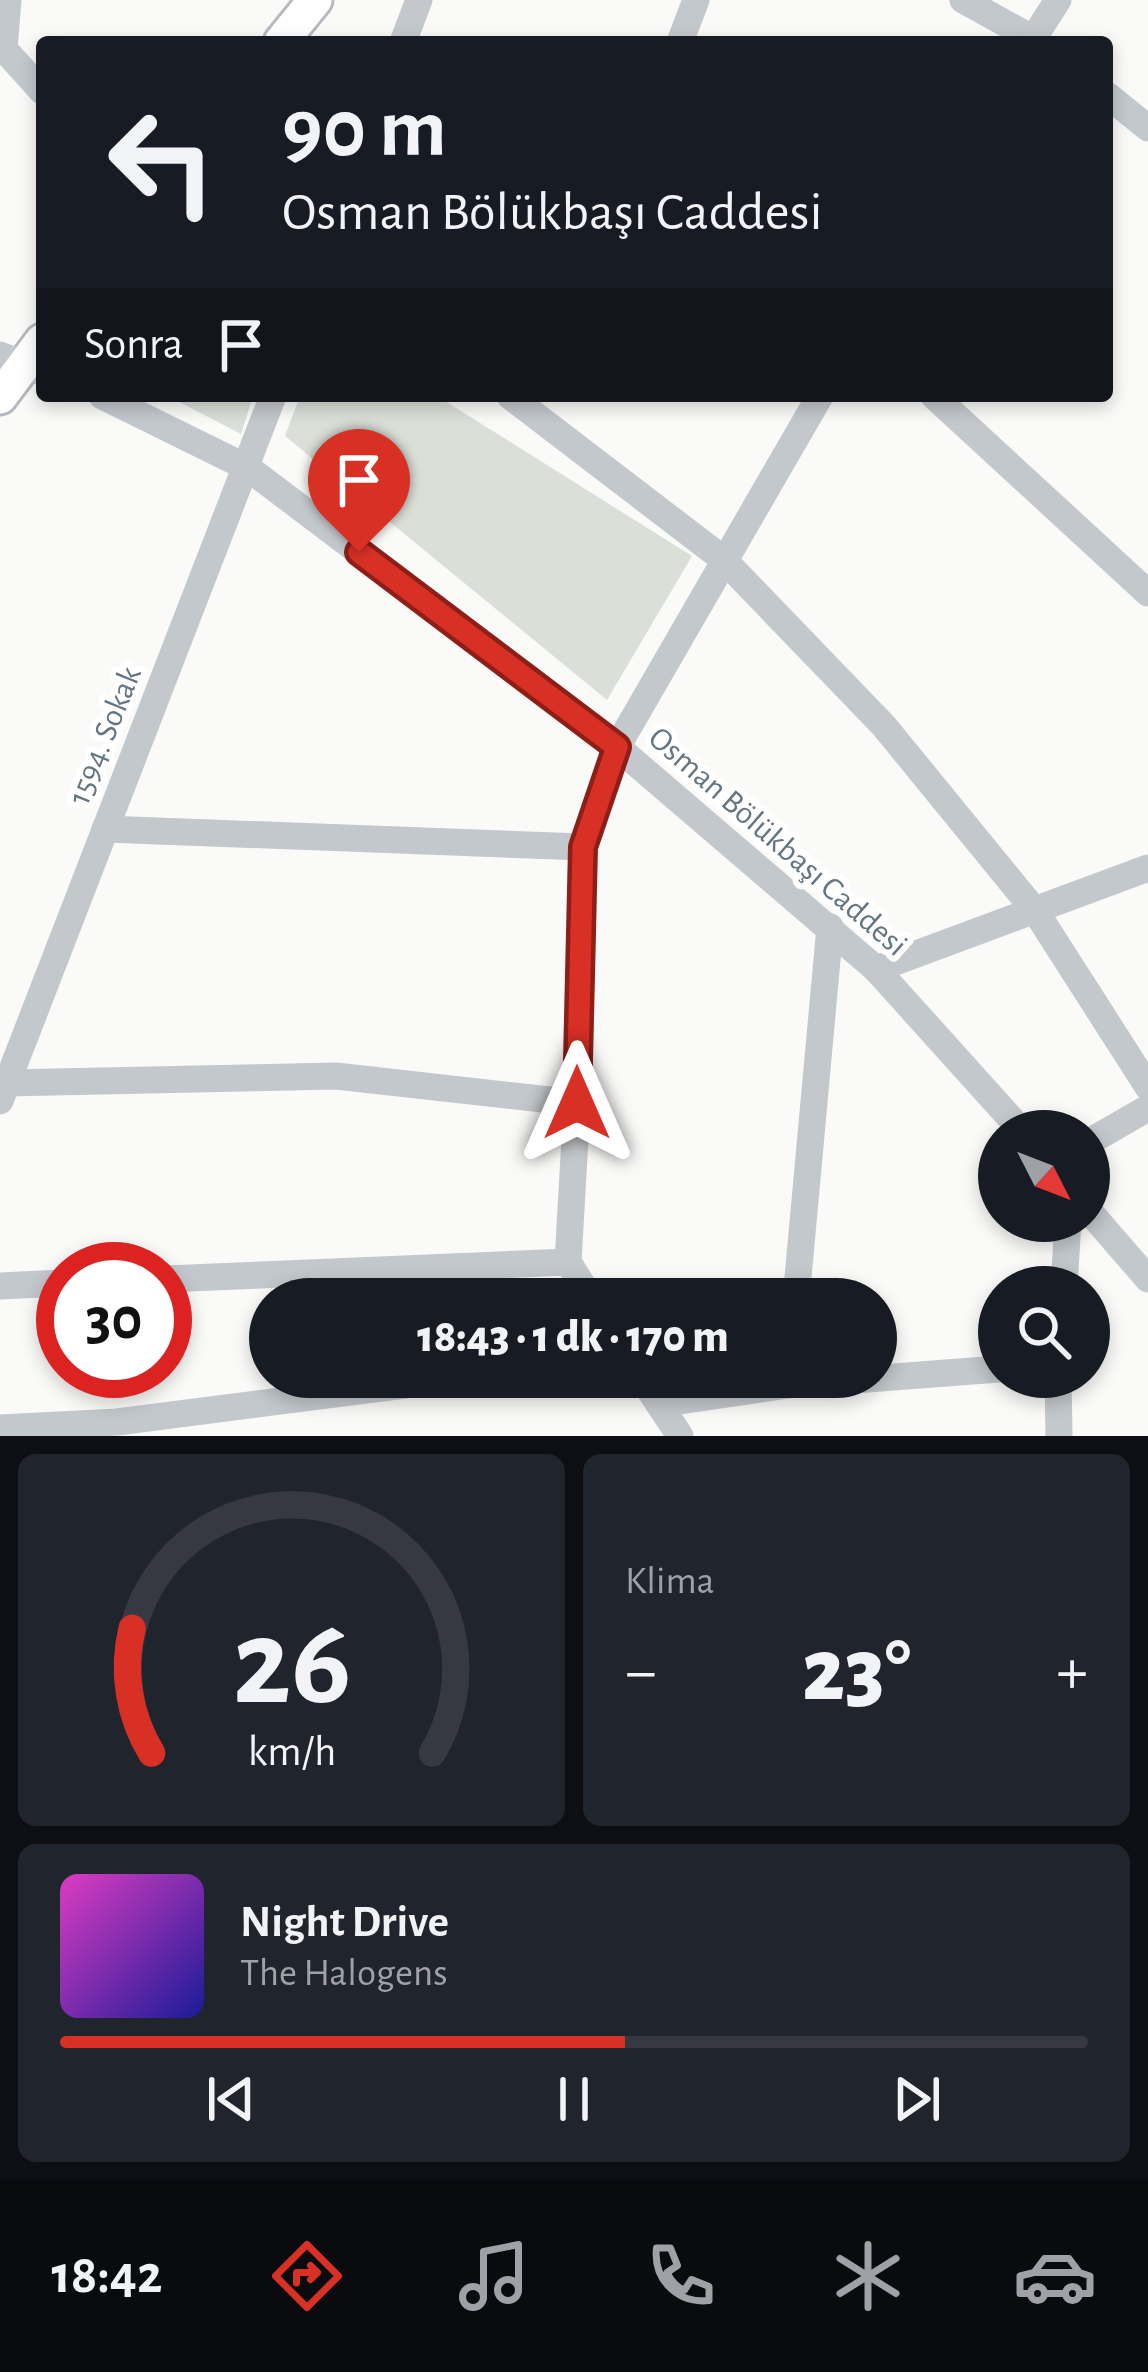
<!DOCTYPE html>
<html lang="tr">
<head>
<meta charset="utf-8">
<style>
	body { margin:0; font-family:"Alegreya Sans",sans-serif; background:#20242c; color:#f1f3f6; height:100vh; display:flex; flex-direction:column; font-size:45px; white-space:nowrap }
	* { box-sizing:border-box; margin:0 }
	p { font-size:39px; color:#9ea1a6 }
	.icon { flex:none; width:66px; height:66px; fill:none; stroke:currentColor; stroke-width:2; stroke-linecap:round; stroke-linejoin:round }
	.map { position:relative; height:1436px; overflow:hidden }
	.panel { display:flex; flex-direction:column; gap:18px; padding:18px; background:#0d0f14; flex:1 }
	.panel>* { flex:none }
	.hud { position:absolute; left:36px; top:36px; width:1077px; height:366px; border-radius:12px; box-shadow:0 6px 18px #0003; background:#171b24; color:#f1f3f6; overflow:hidden }
	.needle { width:78px; rotate:132deg }
	.fabs { position:absolute; left:978px; top:1110px; display:grid; gap:24px }
	.fabs a { display:grid; place-items:center; width:132px; height:132px; border-radius:50%; background:#171b24; box-shadow:0 6px 18px #0003; font-size:60px }
	.speed { position:absolute; left:36px; top:1242px; display:flex; gap:24px; font-size:60px; font-weight:700; text-align:center }
	.speed>* { display:grid; place-content:center; width:156px; height:156px; border-radius:50%; background:#171b24; box-shadow:0 6px 18px #0003; line-height:1 }
	.speed .limit { border:18px solid #d22; background:#fff; color:#111 }
	.pin { position:absolute; display:grid; place-items:center; width:102px; height:102px; color:#fff; margin:-123px -51px; border-radius:50% 50% 50% 0; rotate:-45deg; box-shadow:0 0 12px #0007 }
	.pin .icon { rotate:45deg }
	.me { position:absolute; width:132px; margin:-66px; rotate:0deg; stroke-linejoin:round; filter:drop-shadow(0 0 9px #0008) }
	.turn { display:flex; align-items:center; gap:42px; height:252px; padding:0 48px; font-size:54px }
	.turn .icon { width:156px; height:156px; stroke-width:2.5 }
	.turn b { display:block; font-size:84px; line-height:102px }
	.then { display:flex; align-items:center; height:114px; padding:0 48px; background:#0003; gap:24px; font-size:45px }
	.big { font-size:90px; font-weight:800; line-height:1.1 }
	.panel .tile { flex:1; display:flex; flex-direction:column; justify-content:center; gap:18px; min-width:0; padding:0 42px; border-radius:18px; background:#20242c }
	.panel .dial { align-items:center; gap:0 }
	.dial svg { height:312px; overflow:visible; fill:none; stroke:#363941; stroke-width:7; stroke-linecap:round; text-anchor:middle }
	.dial text { fill:#f1f3f6; stroke:none }
	.song { display:flex; align-items:center; gap:36px }
	.cover { width:144px; height:144px; border-radius:18px; background:linear-gradient(135deg,hsl(310 70% 55%),hsl(240 70% 35%)) }
	.played { height:12px; border-radius:6px; background:linear-gradient(90deg,#d93025 55%,#363941 55%) }
	.keys { display:flex; justify-content:space-around; direction:ltr }
	.heat { display:flex; justify-content:space-between; align-items:center; font-size:66px; direction:ltr }
	.panel .tiles { flex:1; display:grid; gap:18px; grid-template-columns:1fr 1fr }
	.tile:last-child { grid-column:span 2 }
	.trip { position:absolute; left:249px; top:1278px; width:648px; height:120px; border-radius:60px; background:#171b24; box-shadow:0 6px 18px #0003; font-weight:800; line-height:120px; text-align:center }
	.menu { display:flex; height:192px; justify-content:space-around; align-items:center; background:#090b0e; color:#9ea1a6 }
	.menu .icon { width:84px; height:84px }
	.menu .active { color:#d93025 }
	.menu b { font-size:54px; color:#f1f3f6 }
	.map>svg:first-child { display:block }
	.green { fill:#dadfd7 }
	.lines { fill:none; stroke-linecap:round; stroke-linejoin:round }
	.major-casing { stroke:#b5babe; stroke-width:39 }
	.minor { stroke:#c3c8cc; stroke-width:27 }
	.major { stroke:#fff; stroke-width:33 }
	.route-casing { stroke:#8d1f18; stroke-width:30 }
	.route { stroke:#d93025; stroke-width:21 }
	.labels { text-anchor:middle; stroke-width:12; stroke-linejoin:round; paint-order:stroke }
	.street-label { font-size:33px; fill:#657683; stroke:#fff }
</style>
</head>
<body>
<div class="map">
<svg width="1148" height="1436" viewBox="0 0 1148 1436">
	<rect width="100%" height="100%" fill="#fafaf8"/>
	<!-- green -->
	<g class="green">
		<polygon points="168,396 253,396 241,434"/>
		<polygon points="300,396 437,396 692,556 607,700 285,436"/>
	</g>
	<g class="lines">
		<!-- major casing -->
		<g class="major-casing">
			<g id="major">
				<polyline points="281,42 315,0"/>
				<polyline points="0,397 42,341"/>
			</g>
		</g>
		<!-- minor -->
		<g class="minor">
			<polyline points="8,0 4,49 42,91"/>
			<polyline points="963,0 1039,42"/>
			<polyline points="403,42 419,0"/>
			<polyline points="680,42 696,0"/>
			<polyline points="1031,42 1058,0"/>
			<polyline points="1107,95 1148,128"/>
			<polyline points="0,355 42,372"/>
			<polyline points="102,396 248,468 617,747 876,969 1022,1131"/>
			<polyline points="510,396 723,559 884,726 1036,912 1148,1087"/>
			<polyline points="934,396 1148,593"/>
			<polyline points="105,829 583,847"/>
			<polyline points="876,969 1148,868"/>
			<polyline points="7,1083 336,1076 577,1103"/>
			<polyline points="0,1101 273,396"/>
			<polyline points="1089,1142 1148,1108"/>
			<polyline points="1089,1211 1148,1279"/>
			<polyline points="568,1262 577,1103 583,847 617,747 820,396"/>
			<polyline points="165,1279 568,1262 591,1299"/>
			<polyline points="0,1286 63,1283"/>
			<polyline points="1064,1287 1068,1221"/>
			<polyline points="796,1299 830,927"/>
			<polyline points="641,1377 680,1436"/>
			<polyline points="1058,1377 1059,1436"/>
			<polyline points="659,1404 788,1385 999,1369"/>
			<polyline points="0,1428 117,1422 468,1377"/>
		</g>
		<!-- major -->
		<use href="#major" class="major"/>
	</g>
	<g class="lines">
		<!-- route casing -->
		<g class="route-casing">
			<polyline id="route" points="359,552 617,747 583,847 577,1103"/>
		</g>
		<!-- route -->
		<use href="#route" class="route"/>
	</g>
	<g class="labels">
		<!-- street labels -->
		<g class="street-label">
			<text transform="translate(103 735) rotate(-68)" y="12">1594. Sokak</text>
			<text transform="translate(779 840) rotate(41)" y="12">Osman Bölükbaşı Caddesi</text>
		</g>
	</g>
</svg>
<div class="fabs">
<a><svg class="needle" viewBox="-14 -14 28 28"><path d="M0-13l5 13h-10z" fill="#e53935"/><path d="M0 13l5-13h-10z" fill="#9ea1a6"/></svg></a>
<a><svg class="icon" aria-label="search" viewBox="0 0 24 24"><circle cx="10" cy="10" r="6"/><path d="M15 15l6 6"/></svg></a>
</div>
<div class="speed"><div class="limit">30</div></div>
<div class="pin" style="left:359px;top:552px;background:#d93025"><svg class="icon" aria-label="arrive" viewBox="0 0 24 24"><path d="M6 21V4h12l-3 4 3 4H6"/></svg></div>
<svg class="me" style="left:577px;top:1103px" viewBox="-20 -20 40 40"><path d="M0-17L14 15 0 8-14 15z" fill="#d93025" stroke="#fff" stroke-width="4"/></svg>
<div class="trip">18:43 · 1 dk · 170 m</div>
<div class="hud">
<div class="turn"><svg class="icon" aria-label="left" viewBox="0 0 24 24"><path d="M17 20v-9H6M10 6l-5 5 5 5"/></svg><div><b>90 m</b>Osman Bölükbaşı Caddesi</div></div>
<div class="then">Sonra<svg class="icon" aria-label="arrive" viewBox="0 0 24 24"><path d="M6 21V4h12l-3 4 3 4H6"/></svg></div>
</div>
</div>
<section class="panel">
<div class="tiles">
<div class="tile dial"><svg viewBox="0 0 100 80">
<path d="M14 69A42 42 0 1 1 86 69"/>
<path d="M14 69A42 42 0 0 1 9 37" stroke="#d93025"/>
<text x="50" y="56" font-size="32" font-weight="700">26</text>
<text x="50" y="72" font-size="11">km/h</text>
</svg></div>
<div class="tile"><p>Klima</p>
<div class="heat"><a>−</a><b class="big">23°</b><a>+</a></div>
</div>
<div class="tile">
<div class="song"><i class="cover"></i><div><b>Night Drive</b><p>The Halogens</p></div></div>
<div class="played"></div>
<div class="keys"><svg class="icon" aria-label="previous" viewBox="0 0 24 24"><path d="M18 5L8 12l10 7zM5 5v14"/></svg><svg class="icon" aria-label="pause" viewBox="0 0 24 24"><path d="M8 5v14M16 5v14"/></svg><svg class="icon" aria-label="next" viewBox="0 0 24 24"><path d="M6 5l10 7-10 7zM19 5v14"/></svg></div>
</div>
</div>
</section>
<nav class="menu">
<b>18:42</b>
<svg class="icon active" aria-label="directions" viewBox="0 0 24 24"><path d="M12 3l9 9-9 9-9-9zM9 14v-3h6M13 9l2 2-2 2"/></svg>
<svg class="icon" aria-label="music" viewBox="0 0 24 24"><path d="M9 18V5l10-2v13"/><circle cx="6" cy="18" r="3"/><circle cx="16" cy="16" r="3"/></svg>
<svg class="icon" aria-label="phone" viewBox="0 0 24 24"><path d="M5 4h4l2 5-3 2q2 4 5 5l2-3 5 2v4C11 20 4 13 5 4z"/></svg>
<svg class="icon" aria-label="climate" viewBox="0 0 24 24"><path d="M12 3v18M4 7l16 10M4 17L20 7"/></svg>
<svg class="icon" aria-label="car" viewBox="0 0 24 24"><path d="M5 17H2v-5l4-1 3-4h7l3 4 3 1v5h-3M9 17h6M6 11h13"/><circle cx="7" cy="17" r="2"/><circle cx="17" cy="17" r="2"/></svg>
</nav>
</body>
</html>
